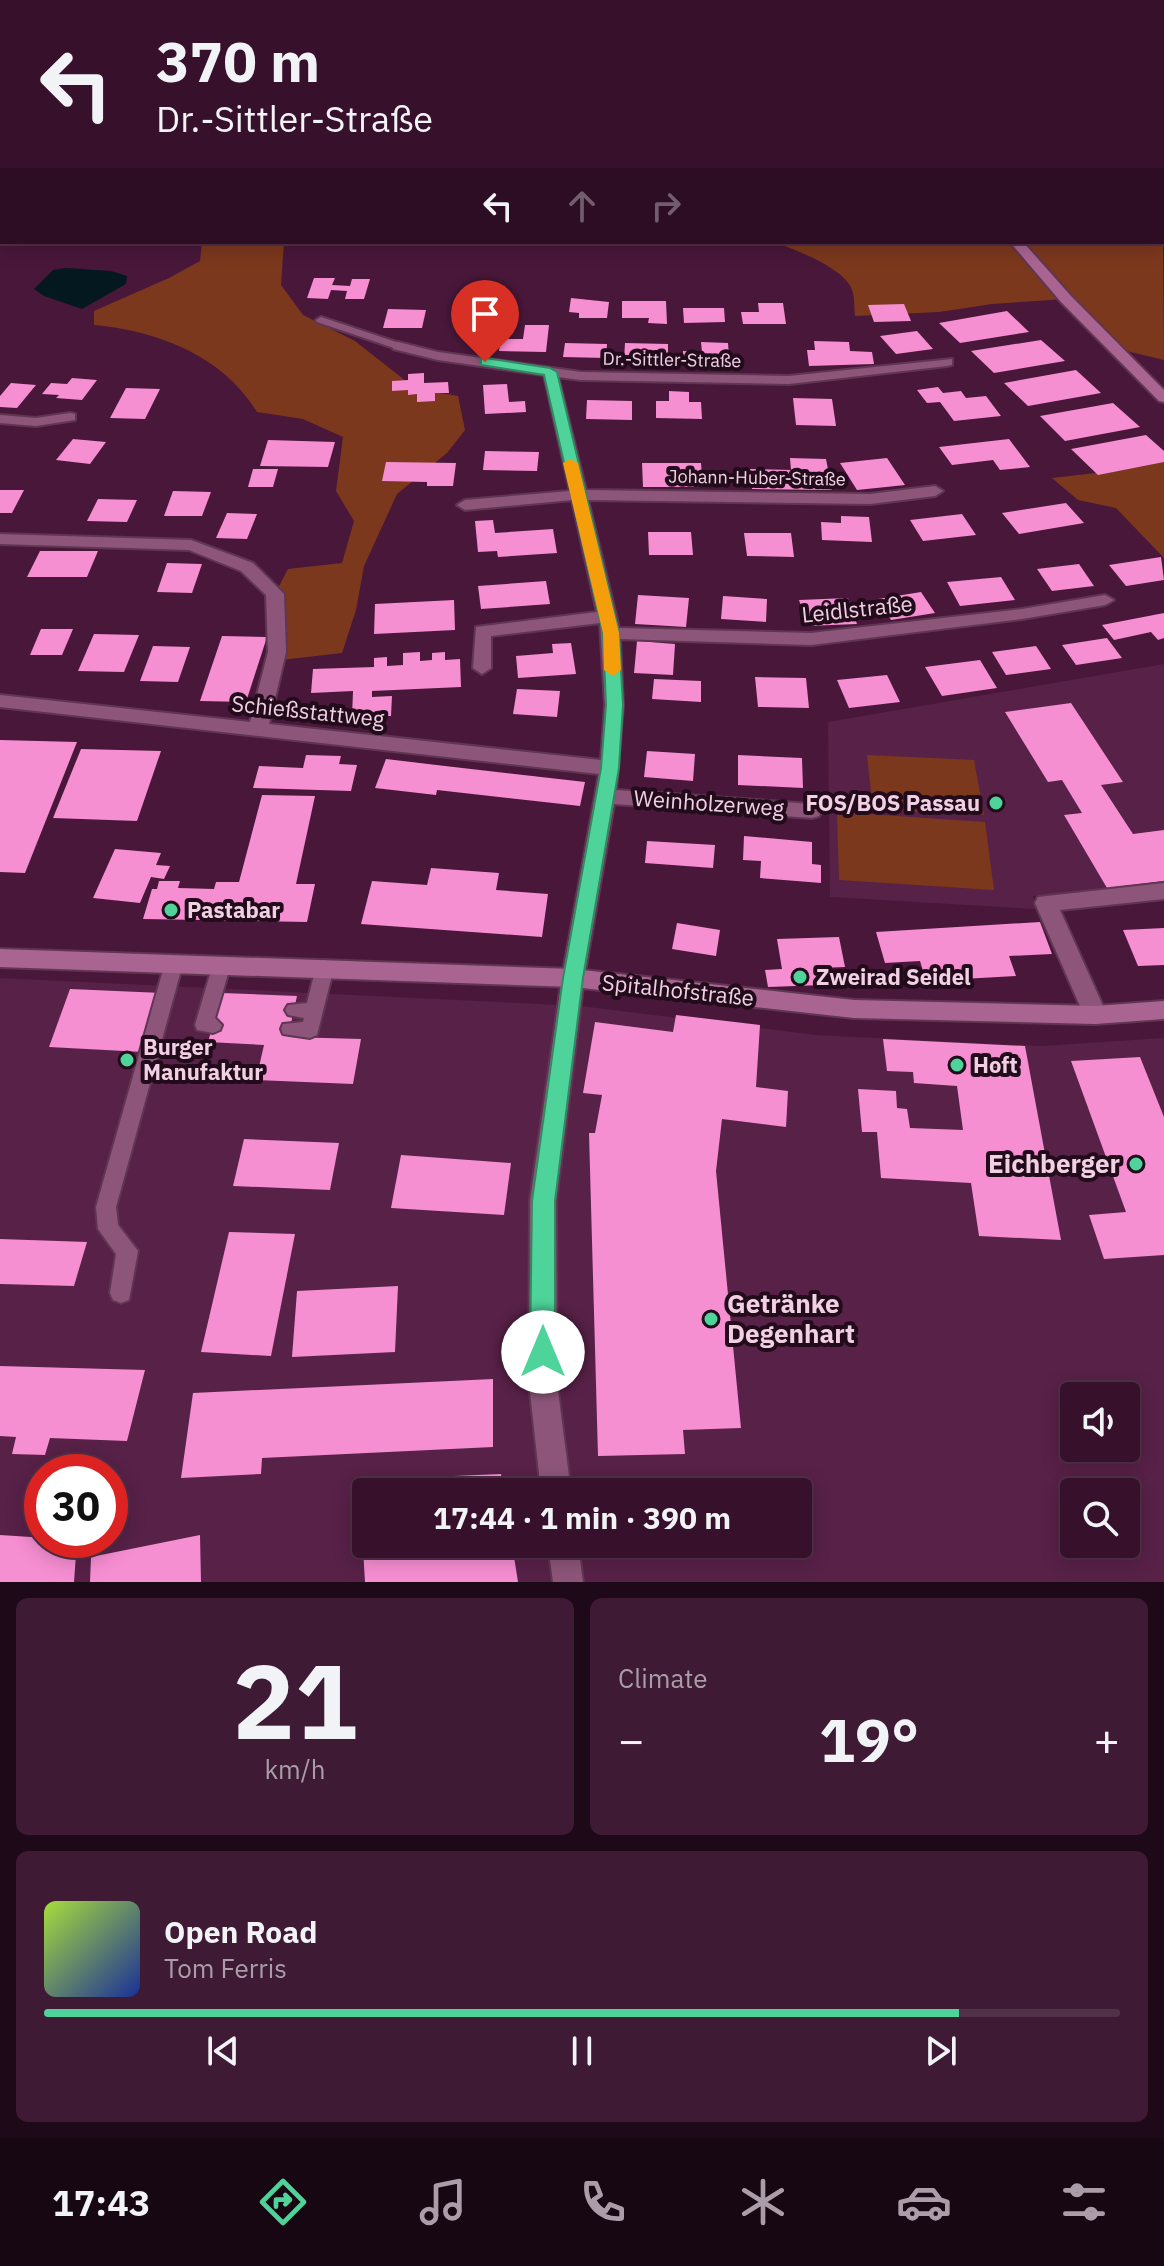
<!DOCTYPE html>
<html lang="en">
<head>
<meta charset="utf-8">
<style>
	body { margin:0; font-family:"IBM Plex Sans",sans-serif; background:#3e1a34; color:#f1f3f6; height:100vh; display:flex; flex-direction:column; font-size:30px; white-space:nowrap }
	* { box-sizing:border-box; margin:0 }
	p { font-size:26px; color:#aa9da9 }
	.icon { flex:none; width:44px; height:44px; fill:none; stroke:currentColor; stroke-width:2; stroke-linecap:round; stroke-linejoin:round }
	.map { position:relative; height:1582px; overflow:hidden }
	.panel { display:flex; flex-direction:column; gap:16px; padding:16px; background:#1e0918; flex:1 }
	.panel>* { flex:none }
	.guide { position:absolute; left:0px; top:0px; width:1164px; height:244px; box-shadow:0 4px 20px #0003,0 0 0 2px #513148; background:#37112c; color:#f1f3f6; overflow:hidden }
	.fabs { position:absolute; left:1060px; top:1382px; display:grid; gap:16px }
	.fabs a { display:grid; place-items:center; width:80px; height:80px; border-radius:8px; background:#37112c; box-shadow:0 4px 20px #0003,0 0 0 2px #513148; font-size:40px }
	.speed { position:absolute; left:24px; top:1454px; display:flex; gap:16px; font-size:40px; font-weight:700; text-align:center }
	.speed>* { display:grid; place-content:center; width:104px; height:104px; border-radius:50%; background:#37112c; box-shadow:0 4px 20px #0003,0 0 0 2px #513148; line-height:1 }
	.speed .limit { border:12px solid #d22; background:#fff; color:#111 }
	.pin { position:absolute; display:grid; place-items:center; width:68px; height:68px; color:#fff; margin:-82px -34px; border-radius:50% 50% 50% 0; rotate:-45deg; box-shadow:0 0 8px #0007 }
	.pin .icon { rotate:45deg }
	.me { position:absolute; width:88px; margin:-44px; rotate:0deg; stroke-linejoin:round; filter:drop-shadow(0 0 6px #0008) }
	.turn { display:flex; align-items:center; gap:28px; height:168px; padding:0 24px; font-size:36px }
	.turn .icon { width:104px; height:104px; stroke-width:2.5 }
	.turn b { display:block; font-size:56px; line-height:68px }
	.lanes { display:flex; align-items:center; height:76px; padding:0 24px; background:#0003; justify-content:center; gap:40px; direction:ltr }
	.lanes .off { opacity:.35 }
	.big { font-size:60px; font-weight:800; line-height:1.1 }
	.panel .widget { flex:1; display:flex; flex-direction:column; justify-content:center; gap:12px; min-width:0; padding:0 28px; border-radius:12px; background:#3e1a34 }
	.panel .dial { align-items:center; gap:0 }
	.dial b { font-size:104px; line-height:1 }
	.song { display:flex; align-items:center; gap:24px }
	.cover { width:96px; height:96px; border-radius:12px; background:linear-gradient(135deg,hsl(80 70% 55%),hsl(230 70% 35%)) }
	.played { height:8px; border-radius:4px; background:linear-gradient(90deg,#4ed39a 85%,#513148 85%) }
	.keys { display:flex; justify-content:space-around; direction:ltr }
	.heat { display:flex; justify-content:space-between; align-items:center; font-size:44px; direction:ltr }
	.panel .tiles { flex:1; display:grid; gap:16px; grid-template-columns:1fr 1fr }
	.widget:last-child { grid-column:span 2 }
	.trip { position:absolute; left:352px; top:1478px; width:460px; height:80px; border-radius:8px; background:#37112c; box-shadow:0 4px 20px #0003,0 0 0 2px #513148; font-weight:800; line-height:80px; text-align:center }
	.tab-bar { display:flex; height:128px; justify-content:space-around; align-items:center; background:#160712; color:#aa9da9 }
	.tab-bar .icon { width:56px; height:56px }
	.tab-bar .selected { color:#4ed39a }
	.tab-bar b { font-size:36px; color:#f1f3f6 }
	.map>svg:first-child { display:block }
	.built { fill:#582148; fill-rule:evenodd }
	.green { fill:#7c381d }
	.water { fill:#04191f }
	.building { fill:#f68ed2 }
	.lines { fill:none; stroke-linecap:round; stroke-linejoin:round }
	.lane-casing { stroke:#603653; stroke-width:4 }
	.street-casing { stroke:#603653; stroke-width:4 }
	.secondary-casing { stroke:#603653; stroke-width:4 }
	.lane { fill:#8d557a; fill-rule:evenodd }
	.street { fill:#8d557a; fill-rule:evenodd }
	.secondary { fill:#aa6492; fill-rule:evenodd }
	.route { fill:#4ed39a; stroke:#338964; stroke-width:2 }
	.slow { fill:#f59e0b }
	.poi-dot { fill:#4ed39a; stroke:#220c1b; stroke-width:3 }
	.labels { text-anchor:middle; stroke-width:8; stroke-linejoin:round; paint-order:stroke }
	.far-street-label { font-size:18px; fill:#f1d0e4; stroke:#220c1b }
	.street-label { font-size:22px; fill:#f1d0e4; stroke:#220c1b }
	.poi-label { font-size:22px; font-weight:bold; fill:#f1d0e4; stroke:#220c1b; text-anchor:start }
	.near-poi-label { font-size:26px; font-weight:bold; fill:#f1d0e4; stroke:#220c1b; text-anchor:end }
</style>
</head>
<body>
<div class="map">
<svg width="1164" height="1582" viewBox="0 0 1164 1582">
	<rect width="100%" height="100%" fill="#49173a"/>
	<!-- built -->
	<g class="built">
		<polygon points="0,0 342,0 345,2 2,2 2,56"/>
		<polygon points="527,0 811,0 517,2"/>
		<polygon points="1164,664 1164,883 1033,896 1035,909 830,897 828,722"/>
		<path d="M0 978 581 1006 816 1035 1041 1046 1164 1038V1582H0ZM1074 1396H1126V1448H1074ZM42 1472H110V1540H42ZM366 1492H798V1544H366ZM1074 1492H1126V1544H1074Z"/>
	</g>
	<!-- green -->
	<g class="green">
		<path d="M1162 134 1164 360 1114 348 1065 299 992 304 939 312 855 316C854 308 855 297 852 290 845 268 795 250 775 242H1162Z"/>
		<path d="M202 242H284L281 285 303 315 355 341 416 389 458 396 465 430 447 453 397 494 364 566 356 610 342 653 281 660 278 588 288 569 342 563 354 521 336 491 343 437 303 419 257 412C222 355 158 331 94 325V311L169 278 200 261Z"/>
		<polygon points="1164,459 1164,558 1116,508 1078,500 1052,478 1122,470"/>
		<polygon points="867,755 974,760 984,815 873,810"/>
		<polygon points="837,812 985,822 994,890 839,880"/>
	</g>
	<!-- water -->
	<polygon class="water" points="66,268 111,271 127,276 126,284 82,309 44,296 34,289 53,270"/>
	<!-- building -->
	<g class="building">
		<polygon points="314,278 335,278 332,285 350,286 352,279 370,279 364,299 345,299 347,291 331,290 328,299 307,298"/>
		<polygon points="571,298 609,302 607,318 579,318 579,313 569,312"/>
		<polygon points="622,301 666,301 667,324 648,323 649,318 622,318"/>
		<polygon points="758,303 783,303 786,324 743,324 741,312 759,312"/>
		<polygon points="904,304 911,321 874,322 868,305"/>
		<polygon points="683,308 724,308 725,322 684,323"/>
		<polygon points="388,309 426,310 422,328 383,328"/>
		<polygon points="1007,311 1029,332 960,343 939,323"/>
		<polygon points="525,325 549,325 546,352 499,351 501,339 523,339"/>
		<polygon points="917,331 933,349 896,354 880,336"/>
		<polygon points="1041,340 1065,361 994,373 971,351"/>
		<polygon points="814,341 849,342 850,351 872,352 874,364 809,366 807,350 815,350"/>
		<polygon points="701,342 728,343 729,356 734,356 735,366 729,365 729,362 683,361 683,351 702,352"/>
		<polygon points="565,343 607,344 606,358 563,357"/>
		<polygon points="625,343 668,344 668,361 624,360"/>
		<polygon points="1076,370 1101,393 1028,406 1004,383"/>
		<polygon points="424,373 424,383 448,382 449,393 435,393 435,401 417,402 417,394 408,395 408,390 392,391 392,381 408,380 408,374"/>
		<polygon points="72,378 97,380 82,400 56,398 59,395 42,394 51,383 67,384"/>
		<polygon points="11,383 36,385 17,408 0,407 0,396"/>
		<polygon points="507,384 509,402 525,401 526,412 485,414 483,385"/>
		<polygon points="938,387 943,393 961,391 966,398 986,396 1001,416 954,421 940,402 927,403 917,390"/>
		<polygon points="126,388 160,389 145,419 110,418"/>
		<polygon points="669,391 689,392 689,402 701,402 702,419 656,418 656,401 669,401"/>
		<polygon points="793,398 832,399 836,426 796,425"/>
		<polygon points="587,400 632,401 632,420 586,419"/>
		<polygon points="1113,403 1140,427 1065,441 1040,416"/>
		<polygon points="1146,435 1164,451 1164,462 1098,475 1071,449"/>
		<polygon points="73,439 106,442 90,464 56,460"/>
		<polygon points="1009,439 1030,467 1000,470 993,460 952,465 939,447"/>
		<polygon points="268,440 335,442 328,467 260,466"/>
		<polygon points="485,451 539,452 537,471 483,470"/>
		<polygon points="790,458 826,459 832,490 752,489 750,469 791,470"/>
		<polygon points="887,458 905,485 857,490 840,463"/>
		<polygon points="386,462 456,463 453,486 427,486 427,482 382,481"/>
		<polygon points="642,463 701,463 703,487 643,487"/>
		<polygon points="253,469 278,469 273,487 248,487"/>
		<polygon points="0,490 24,490 12,513 0,513"/>
		<polygon points="173,491 211,492 202,516 164,516"/>
		<polygon points="98,499 137,500 127,522 87,521"/>
		<polygon points="1066,503 1084,523 1019,534 1002,513"/>
		<polygon points="227,513 257,514 247,539 216,538"/>
		<polygon points="962,514 976,535 923,541 910,520"/>
		<polygon points="841,516 869,517 872,542 822,540 821,522 841,523"/>
		<polygon points="493,520 495,533 553,529 557,553 498,557 497,551 478,552 475,521"/>
		<polygon points="648,532 691,532 693,555 649,555"/>
		<polygon points="744,533 791,533 794,557 747,556"/>
		<polygon points="40,551 98,551 87,577 27,577"/>
		<polygon points="1161,557 1164,580 1126,586 1109,565"/>
		<polygon points="167,563 202,564 192,593 157,592"/>
		<polygon points="1079,564 1094,586 1052,591 1037,569"/>
		<polygon points="1001,577 1015,600 960,606 947,582"/>
		<polygon points="546,581 550,604 481,609 478,586"/>
		<polygon points="921,592 935,613 891,620 878,599"/>
		<polygon points="638,595 689,598 686,627 635,624"/>
		<polygon points="723,596 767,599 766,622 721,619"/>
		<polygon points="848,598 857,624 807,626 799,600"/>
		<polygon points="454,600 455,630 374,634 375,604"/>
		<polygon points="1164,613 1164,638 1158,640 1151,632 1114,640 1102,625"/>
		<polygon points="41,629 73,629 62,655 30,655"/>
		<polygon points="94,634 139,635 124,672 78,671"/>
		<polygon points="222,636 267,637 246,702 200,701"/>
		<polygon points="1107,638 1122,658 1076,665 1062,645"/>
		<polygon points="637,641 675,644 673,675 634,673"/>
		<polygon points="571,643 576,674 518,678 516,656 553,653 552,644"/>
		<polygon points="153,646 190,647 178,682 140,681"/>
		<polygon points="1036,646 1051,669 1006,675 992,652"/>
		<polygon points="420,652 420,661 432,660 432,653 445,652 445,660 460,659 461,687 372,691 372,697 392,696 391,716 352,717 353,691 311,693 313,669 374,667 374,658 387,657 387,666 403,665 403,653"/>
		<polygon points="980,660 997,688 942,696 925,667"/>
		<polygon points="887,675 900,702 849,708 837,680"/>
		<polygon points="755,677 806,678 809,708 758,707"/>
		<polygon points="654,679 701,681 701,702 652,699"/>
		<polygon points="517,689 560,691 557,717 513,714"/>
		<polygon points="1071,703 1123,782 1101,785 1133,834 1164,830 1164,881 1107,888 1064,815 1082,813 1062,780 1048,782 1005,712"/>
		<polygon points="0,740 77,742 25,873 0,872"/>
		<polygon points="81,749 161,751 137,821 53,818"/>
		<polygon points="647,751 695,754 693,781 644,777"/>
		<polygon points="306,755 341,756 339,764 357,765 351,791 253,788 259,766 303,768"/>
		<polygon points="738,755 802,758 803,788 738,785"/>
		<polygon points="386,759 445,766 585,782 580,806 437,790 436,795 375,788"/>
		<polygon points="262,795 315,796 296,884 315,884 307,922 143,919 152,889 157,889 159,881 180,881 178,888 214,889 216,882 239,882"/>
		<polygon points="744,836 812,842 812,864 821,865 821,883 760,878 761,861 743,860"/>
		<polygon points="647,841 715,845 713,868 645,863"/>
		<polygon points="115,849 161,853 156,865 170,866 164,879 151,877 140,903 93,898"/>
		<polygon points="431,868 499,873 496,890 548,894 542,937 361,924 372,881 427,885"/>
		<polygon points="1040,922 1052,954 1009,956 1016,976 926,981 920,961 885,963 876,932"/>
		<polygon points="677,923 720,930 716,956 672,949"/>
		<polygon points="1164,928 1164,965 1138,966 1123,930"/>
		<polygon points="839,937 845,967 819,968 823,985 768,987 765,970 782,969 777,939"/>
		<polygon points="70,989 162,993 143,1052 49,1047"/>
		<polygon points="222,993 297,996 288,1037 361,1039 353,1084 256,1080 264,1045 208,1042"/>
		<polygon points="676,1015 760,1025 756,1087 788,1091 786,1127 722,1119 716,1171 741,1428 683,1430 685,1454 598,1456 589,1133 595,1133 602,1095 583,1093 595,1022 673,1032"/>
		<polygon points="883,1039 1025,1046 1061,1240 979,1236 971,1183 881,1178 877,1132 862,1132 858,1089 896,1091 897,1108 907,1109 910,1128 963,1130 957,1086 914,1083 913,1072 887,1071"/>
		<polygon points="1140,1057 1164,1117 1164,1255 1104,1259 1089,1215 1126,1212 1071,1061"/>
		<polygon points="244,1139 339,1143 330,1190 233,1186"/>
		<polygon points="401,1155 511,1163 504,1215 391,1208"/>
		<polygon points="229,1232 295,1234 271,1356 201,1352"/>
		<polygon points="0,1239 87,1242 74,1286 0,1284"/>
		<polygon points="398,1286 395,1352 292,1357 297,1291"/>
		<polygon points="0,1366 145,1370 127,1441 50,1438 45,1455 12,1454 16,1437 0,1436"/>
		<polygon points="493,1379 493,1447 262,1458 261,1474 181,1478 193,1393"/>
		<polygon points="501,1474 504,1492 366,1492 366,1544 512,1544 518,1582 365,1582 359,1480"/>
		<polygon points="0,1535 77,1540 74,1582 0,1582"/>
		<polygon points="200,1535 201,1582 90,1582 91,1557"/>
	</g>
	<g class="lines">
		<!-- lane casing -->
		<g class="lane-casing">
			<g id="lane">
				<rect x="868" y="0" width="8" height="2"/>
				<rect x="0" y="24" width="2" height="4"/>
				<polygon points="321,317 402,344 404,346 394,348 317,322 316,320"/>
				<polygon points="174,956 180,958 183,963 116,1207 118,1225 138,1251 129,1300 121,1303 113,1300 110,1293 116,1254 98,1229 96,1207 165,963 168,958"/>
				<polygon points="222,957 228,959 231,964 215,1018 222,1025 220,1030 213,1033 197,1030 195,1025 213,964 216,959"/>
				<polygon points="325,960 331,962 334,967 317,1035 310,1038 283,1034 281,1029 283,1024 303,1022 304,1018 288,1015 285,1010 288,1005 307,1003 316,967 319,962"/>
			</g>
		</g>
		<!-- street casing -->
		<g class="street-casing">
			<g id="street">
				<rect x="0" y="58" width="2" height="6"/>
				<rect x="0" y="130" width="2" height="6"/>
				<rect x="0" y="184" width="2" height="8"/>
				<polygon points="398,342 438,352 581,372 789,376 952,359 952,365 947,366 789,384 581,380 558,377 586,490 870,494 935,486 943,491 935,496 870,504 588,500 619,628 811,633 1022,609 1105,595 1114,600 1105,605 1022,619 811,645 620,639 623,705 616,790 812,804 819,806 822,811 819,816 812,818 614,804 584,978 556,1201 557,1383 571,1492 541,1492 529,1383 530,1201 562,978 599,774 0,707 0,695 250,722 268,652 266,595 241,571 189,550 0,544 0,534 191,540 253,563 284,594 286,652 269,724 601,760 605,705 600,623 491,636 491,668 482,674 473,668 476,627 597,612 572,500 465,510 457,505 465,500 570,491 544,375 438,360 393,349 393,343"/>
				<polygon points="70,413 75,414 75,420 36,426 0,423 0,415 36,418"/>
				<polygon points="1164,883 1164,899 1060,910 1107,1015 1103,1022 1095,1024 1087,1022 1035,903 1038,897"/>
				<polygon points="548,1544 578,1544 583,1582 553,1582"/>
			</g>
		</g>
		<!-- secondary casing -->
		<g class="secondary-casing">
			<g id="secondary">
				<polygon points="838,0 848,0 849,2 839,2"/>
				<polygon points="1010,242 1023,242 1071,296 1164,390 1164,402 1159,401 1061,302"/>
				<polygon points="0,949 573,969 854,1000 1095,1006 1164,1001 1164,1019 1095,1024 854,1018 573,987 0,967"/>
			</g>
		</g>
		<!-- lane -->
		<use href="#lane" class="lane"/>
		<!-- street -->
		<use href="#street" class="street"/>
		<!-- secondary -->
		<use href="#secondary" class="secondary"/>
	</g>
	<!-- route -->
	<polygon class="route" points="485,358 550,368 557,372 619,633 623,705 619,768 583,978 555,1201 555,1352 552,1361 543,1365 534,1361 530,1352 532,1201 563,978 601,768 606,705 603,633 544,375 481,365 481,359"/>
	<!-- slow -->
	<polygon class="slow" points="570,459 578,463 619,633 621,670 613,676 604,670 603,633 563,463"/>
	<!-- markers -->
	<g class="poi-dot">
		<circle cx="996" cy="803" r="8"/>
		<circle cx="171" cy="910" r="8"/>
		<circle cx="800" cy="977" r="8"/>
		<circle cx="127" cy="1060" r="8"/>
		<circle cx="957" cy="1065" r="8"/>
		<circle cx="1136" cy="1164" r="8"/>
		<circle cx="711" cy="1319" r="8"/>
	</g>
	<g class="labels">
		<!-- far-street labels -->
		<g class="far-street-label">
			<text transform="translate(672 360) rotate(1)" y="6">Dr.-Sittler-Straße</text>
			<text transform="translate(757 478) rotate(1)" y="6">Johann-Huber-Straße</text>
		</g>
		<!-- street labels -->
		<g class="street-label">
			<text transform="translate(857 609) rotate(-6)" y="8">Leidlstraße</text>
			<text transform="translate(308 711) rotate(6)" y="8">Schießstattweg</text>
			<text transform="translate(709 803) rotate(4)" y="8">Weinholzerweg</text>
			<text transform="translate(678 990) rotate(6)" y="8">Spitalhofstraße</text>
		</g>
		<!-- poi labels -->
		<g class="poi-label">
			<text x="980" y="811" text-anchor="end">FOS/BOS Passau</text>
			<text x="187" y="918">Pastabar</text>
			<text x="816" y="985">Zweirad Seidel</text>
			<text x="143" y="1055">Burger<tspan x="143" dy="25">Manufaktur</tspan></text>
			<text x="973" y="1073">Hoft</text>
		</g>
		<!-- near-poi labels -->
		<g class="near-poi-label">
			<text x="1120" y="1173">Eichberger</text>
			<text x="727" y="1313" text-anchor="start">Getränke<tspan x="727" dy="30">Degenhart</tspan></text>
		</g>
	</g>
</svg>
<div class="fabs">
<a><svg class="icon" aria-label="sound" viewBox="0 0 24 24"><path d="M4 9h4l5-4v14l-5-4H4zM17 9q2 3 0 6"/></svg></a>
<a><svg class="icon" aria-label="search" viewBox="0 0 24 24"><circle cx="10" cy="10" r="6"/><path d="M15 15l6 6"/></svg></a>
</div>
<div class="speed"><div class="limit">30</div></div>
<div class="pin" style="left:485px;top:362px;background:#d93025"><svg class="icon" aria-label="arrive" viewBox="0 0 24 24"><path d="M6 21V4h12l-3 4 3 4H6"/></svg></div>
<svg class="me" style="left:543px;top:1352px" viewBox="-20 -20 40 40"><circle r="19" fill="#fff"/><path d="M0-13L10 11 0 6-10 11z" fill="#4ed39a"/></svg>
<div class="trip">17:44 · 1 min · 390 m</div>
<div class="guide">
<div class="turn"><svg class="icon" aria-label="left" viewBox="0 0 24 24"><path d="M17 20v-9H6M10 6l-5 5 5 5"/></svg><div><b>370 m</b>Dr.-Sittler-Straße</div></div>
<div class="lanes"><svg class="icon" aria-label="left" viewBox="0 0 24 24"><path d="M17 20v-9H6M10 6l-5 5 5 5"/></svg><svg class="icon off" aria-label="ahead" viewBox="0 0 24 24"><path d="M12 20V5M6 11l6-6 6 6"/></svg><svg class="icon off" aria-label="right" viewBox="0 0 24 24"><path d="M7 20v-9h11M14 6l5 5-5 5"/></svg></div>
</div>
</div>
<section class="panel">
<div class="tiles">
<div class="widget dial"><b>21</b><p>km/h</p></div>
<div class="widget"><p>Climate</p>
<div class="heat"><a>−</a><b class="big">19°</b><a>+</a></div>
</div>
<div class="widget">
<div class="song"><i class="cover"></i><div><b>Open Road</b><p>Tom Ferris</p></div></div>
<div class="played"></div>
<div class="keys"><svg class="icon" aria-label="previous" viewBox="0 0 24 24"><path d="M18 5L8 12l10 7zM5 5v14"/></svg><svg class="icon" aria-label="pause" viewBox="0 0 24 24"><path d="M8 5v14M16 5v14"/></svg><svg class="icon" aria-label="next" viewBox="0 0 24 24"><path d="M6 5l10 7-10 7zM19 5v14"/></svg></div>
</div>
</div>
</section>
<nav class="tab-bar">
<b>17:43</b>
<svg class="icon selected" aria-label="directions" viewBox="0 0 24 24"><path d="M12 3l9 9-9 9-9-9zM9 14v-3h6M13 9l2 2-2 2"/></svg>
<svg class="icon" aria-label="music" viewBox="0 0 24 24"><path d="M9 18V5l10-2v13"/><circle cx="6" cy="18" r="3"/><circle cx="16" cy="16" r="3"/></svg>
<svg class="icon" aria-label="phone" viewBox="0 0 24 24"><path d="M5 4h4l2 5-3 2q2 4 5 5l2-3 5 2v4C11 20 4 13 5 4z"/></svg>
<svg class="icon" aria-label="climate" viewBox="0 0 24 24"><path d="M12 3v18M4 7l16 10M4 17L20 7"/></svg>
<svg class="icon" aria-label="car" viewBox="0 0 24 24"><path d="M5 17H2v-5l4-1 3-4h7l3 4 3 1v5h-3M9 17h6M6 11h13"/><circle cx="7" cy="17" r="2"/><circle cx="17" cy="17" r="2"/></svg>
<svg class="icon" aria-label="filters" viewBox="0 0 24 24"><path d="M4 7h16M4 17h16"/><circle cx="9" cy="7" r="2"/><circle cx="15" cy="17" r="2"/></svg>
</nav>
</body>
</html>
